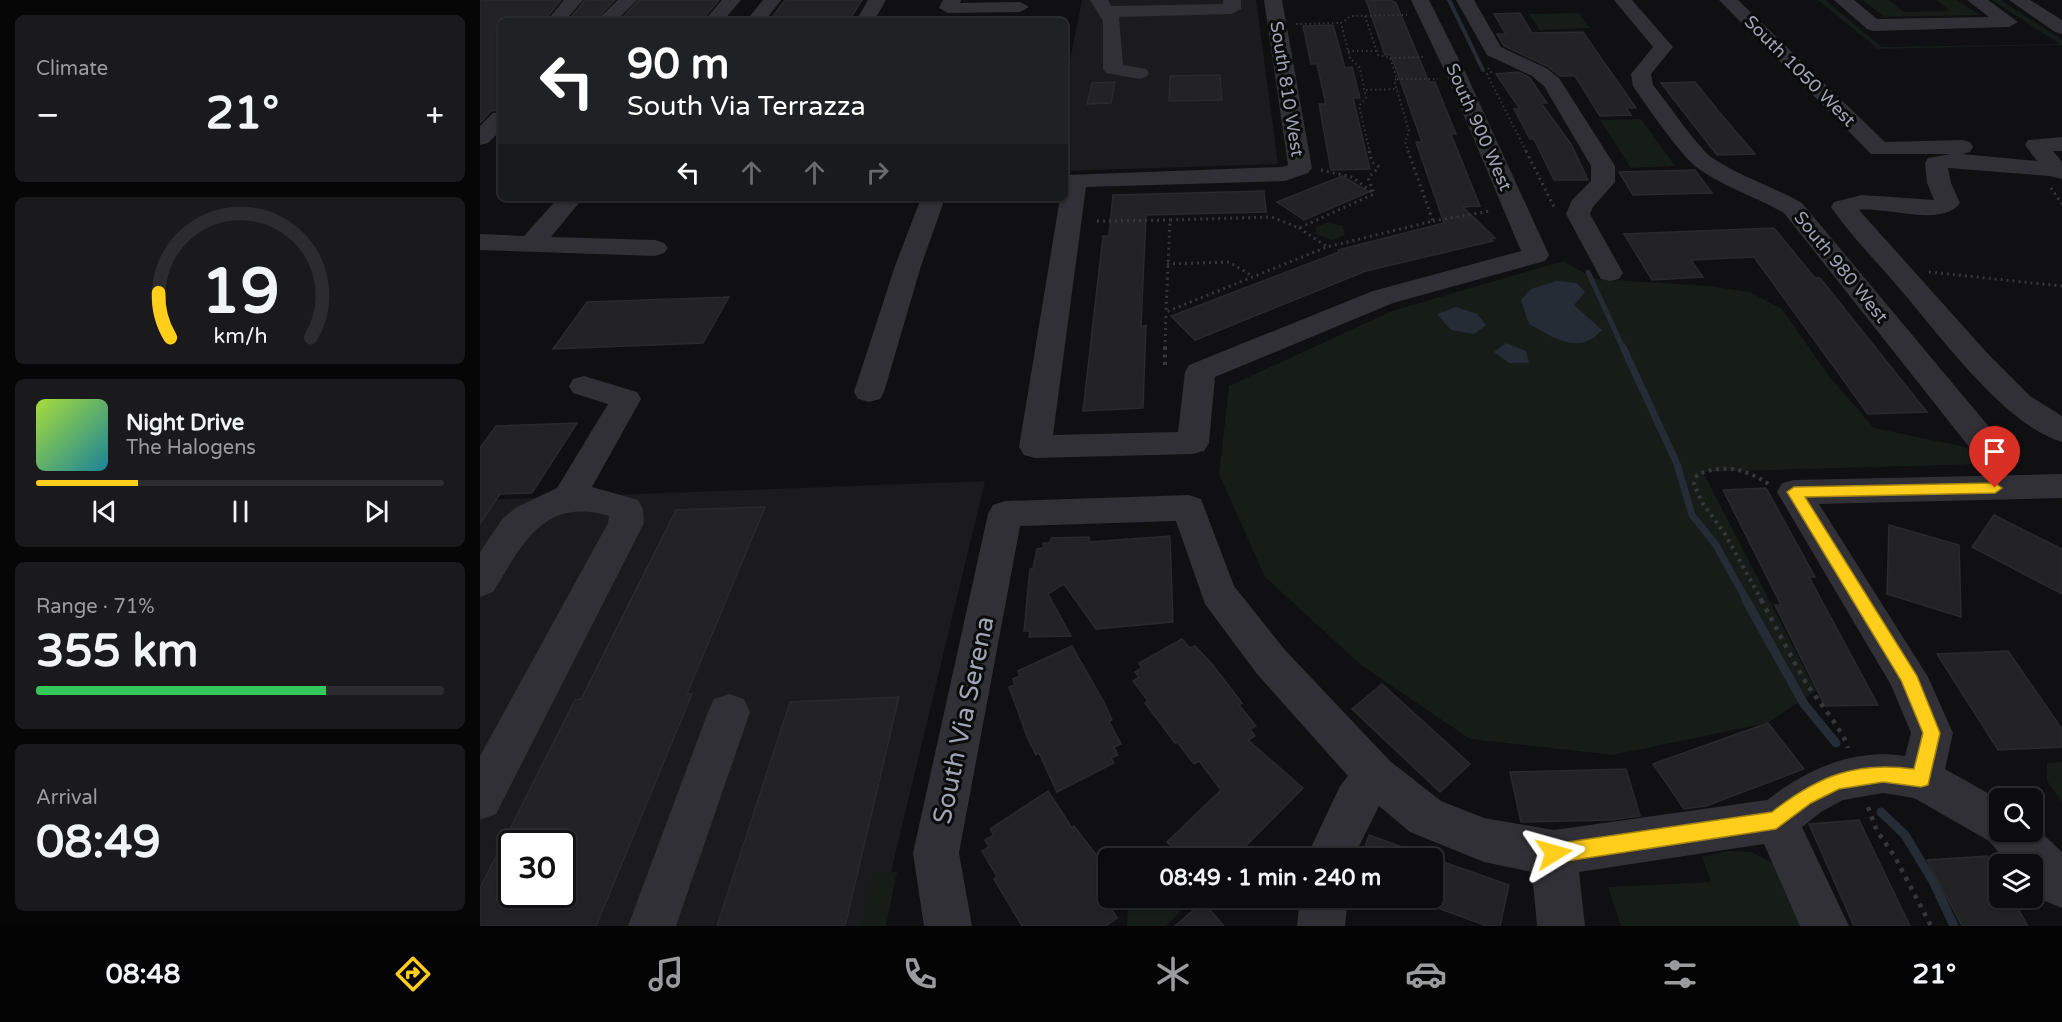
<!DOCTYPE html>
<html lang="en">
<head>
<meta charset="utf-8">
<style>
	body { margin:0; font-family:"Varela Round",sans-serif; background:#1a191b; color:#f1f3f6; height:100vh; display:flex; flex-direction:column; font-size:22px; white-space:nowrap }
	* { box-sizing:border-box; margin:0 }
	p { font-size:20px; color:#9a9b9d }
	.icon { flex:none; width:33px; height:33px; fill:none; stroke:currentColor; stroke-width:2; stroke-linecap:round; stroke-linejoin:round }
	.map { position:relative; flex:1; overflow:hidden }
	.sheet { display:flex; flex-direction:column; gap:15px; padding:15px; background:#070607; width:480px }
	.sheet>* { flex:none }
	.hud { position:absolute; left:18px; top:18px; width:570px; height:183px; border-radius:9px; box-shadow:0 2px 4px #0004,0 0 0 2px #2c2b2e; background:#202124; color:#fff; overflow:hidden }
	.buttons { position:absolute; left:1509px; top:788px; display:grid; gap:12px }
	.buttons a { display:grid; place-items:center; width:54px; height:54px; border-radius:9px; background:#0c0b0d; box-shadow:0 2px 4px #0004,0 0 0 2px #2c2b2e; font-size:30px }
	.speed { position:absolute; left:18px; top:830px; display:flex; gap:12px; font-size:30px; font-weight:700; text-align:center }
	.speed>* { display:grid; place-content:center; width:78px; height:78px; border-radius:50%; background:#0c0b0d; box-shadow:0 2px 4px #0004,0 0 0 2px #2c2b2e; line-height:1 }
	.speed .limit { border:3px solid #111; border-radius:9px; background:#fff; color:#111 }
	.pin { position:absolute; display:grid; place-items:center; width:51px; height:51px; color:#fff; margin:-62px -26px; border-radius:50% 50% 50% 0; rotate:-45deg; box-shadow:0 0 6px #0007 }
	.pin .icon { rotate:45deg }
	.me { position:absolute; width:66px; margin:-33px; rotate:82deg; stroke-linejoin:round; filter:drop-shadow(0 0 4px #0008) }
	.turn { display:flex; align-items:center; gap:21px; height:126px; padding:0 30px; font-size:27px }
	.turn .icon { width:78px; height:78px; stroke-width:2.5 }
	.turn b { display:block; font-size:42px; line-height:51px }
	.lanes { display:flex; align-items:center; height:57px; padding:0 30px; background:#0003; justify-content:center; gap:30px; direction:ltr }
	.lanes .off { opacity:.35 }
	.big { font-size:45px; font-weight:700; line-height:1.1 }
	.sheet .widget { flex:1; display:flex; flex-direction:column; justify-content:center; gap:9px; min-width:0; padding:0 21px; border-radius:9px; background:#1a191b }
	.sheet .dial { align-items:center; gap:0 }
	.dial svg { height:156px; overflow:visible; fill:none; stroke:#2c2b2e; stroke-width:7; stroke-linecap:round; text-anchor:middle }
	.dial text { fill:#f1f3f6; stroke:none }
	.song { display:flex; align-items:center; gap:18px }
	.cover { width:72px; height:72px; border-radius:9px; background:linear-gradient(135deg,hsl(80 70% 55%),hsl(190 70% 35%)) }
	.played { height:6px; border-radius:3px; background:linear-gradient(90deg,#ffce1a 25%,#2c2b2e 25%) }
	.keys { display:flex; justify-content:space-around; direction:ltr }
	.heat { display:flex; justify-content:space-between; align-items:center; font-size:33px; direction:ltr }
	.charge { height:9px; border-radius:4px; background:linear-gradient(90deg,#34c759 71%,#2c2b2e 0) }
	.trip { position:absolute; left:618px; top:848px; width:345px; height:60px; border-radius:9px; background:#0c0b0d; box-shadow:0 2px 4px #0004,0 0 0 2px #2c2b2e; font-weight:700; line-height:60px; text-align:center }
	.menu { display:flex; height:96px; justify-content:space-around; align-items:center; background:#050405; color:#9a9b9d }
	.menu .icon { width:42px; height:42px }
	.menu .selected { color:#ffce1a }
	.menu b { font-size:27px; color:#f1f3f6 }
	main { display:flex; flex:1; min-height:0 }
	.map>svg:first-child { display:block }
	.built { fill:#1b1b1e; fill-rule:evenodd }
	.green { fill:#161c17 }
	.water { fill:#252c35 }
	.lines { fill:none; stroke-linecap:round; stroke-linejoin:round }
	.stream-far3 { stroke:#252c35; stroke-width:4 }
	.stream-far2 { stroke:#252c35; stroke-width:5 }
	.stream-far1 { stroke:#252c35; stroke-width:7 }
	.stream { stroke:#252c35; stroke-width:9 }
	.building { fill:#232225; stroke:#2a292d; stroke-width:1.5; fill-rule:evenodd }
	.path-far3 { stroke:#36373d; stroke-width:2; stroke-dasharray:1.5 3; stroke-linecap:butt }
	.path-far2 { stroke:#36373d; stroke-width:3; stroke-dasharray:2 4; stroke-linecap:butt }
	.path-far1 { stroke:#36373d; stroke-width:4; stroke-dasharray:3 4.5; stroke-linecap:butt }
	.path { stroke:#36373d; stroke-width:4.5; stroke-dasharray:4 6; stroke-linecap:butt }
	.minor { fill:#303036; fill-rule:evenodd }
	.route { fill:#ffce1a; stroke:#a68611; stroke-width:1.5 }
	.labels { text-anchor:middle; stroke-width:6; stroke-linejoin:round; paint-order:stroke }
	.far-street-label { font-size:18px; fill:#9fa3b3; stroke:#0b0b0c }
	.near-street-label { font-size:26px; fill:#9fa3b3; stroke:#0b0b0c }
</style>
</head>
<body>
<main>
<section class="sheet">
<div class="widget"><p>Climate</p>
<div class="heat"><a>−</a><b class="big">21°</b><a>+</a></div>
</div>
<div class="widget dial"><svg viewBox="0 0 100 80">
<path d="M14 69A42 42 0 1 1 86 69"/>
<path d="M14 69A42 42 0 0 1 8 46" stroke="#ffce1a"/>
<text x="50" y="56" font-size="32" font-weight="700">19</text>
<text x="50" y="72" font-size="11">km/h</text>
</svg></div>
<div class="widget">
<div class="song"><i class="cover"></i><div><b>Night Drive</b><p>The Halogens</p></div></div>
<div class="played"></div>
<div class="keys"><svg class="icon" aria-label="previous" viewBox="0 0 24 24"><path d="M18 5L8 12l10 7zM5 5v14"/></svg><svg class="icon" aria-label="pause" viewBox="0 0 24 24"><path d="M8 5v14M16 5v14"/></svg><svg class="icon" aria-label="next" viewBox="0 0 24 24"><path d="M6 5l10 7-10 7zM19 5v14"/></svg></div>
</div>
<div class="widget"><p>Range · 71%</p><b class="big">355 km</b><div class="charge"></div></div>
<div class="widget"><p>Arrival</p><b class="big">08:49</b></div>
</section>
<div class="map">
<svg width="1582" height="926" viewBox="0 0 1582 926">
	<rect width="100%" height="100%" fill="#100f11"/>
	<!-- built -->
	<g class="built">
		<polygon points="602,0 776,0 798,164 585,171 585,85"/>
		<path d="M505 481 398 926H0V500ZM32 843H82V894H32Z"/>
	</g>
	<!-- green -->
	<g class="green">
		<polygon points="1338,0 1345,0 1402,47 1580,44 1512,0 1521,0 1582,40 1582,45 1398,49"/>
		<polygon points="1382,0 1409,0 1424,12 1470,11 1457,0 1477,0 1500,15 1405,17"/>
		<polygon points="1099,13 1110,28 1060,30 1049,14"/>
		<polygon points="1161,119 1195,166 1151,168 1120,120"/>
		<polygon points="848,222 863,226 865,235 852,240 836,234 836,227"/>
		<polygon points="1083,261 1115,279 1229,286 1270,292 1302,309 1349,376 1394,428 1486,447 1500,464 1223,472 1336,691 1287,723 1133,755 990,739 882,666 785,577 739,474 749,386 912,311"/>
		<polygon points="1582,762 1582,802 1567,781 1567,763"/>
		<polygon points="1248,851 1272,852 1294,864 1328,926 1141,926 1128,887 1231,882 1222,857"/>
		<polygon points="393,871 417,872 406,926 381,926"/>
		<polygon points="648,897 714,897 686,926 647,926"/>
	</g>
	<!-- water -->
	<g class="water">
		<path d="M1077 281 1097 283 1105 292 1094 305 1122 330C1099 356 1075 338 1049 324L1041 300 1051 289Z"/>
		<polygon points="976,307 997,314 1006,325 994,334 971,330 957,314"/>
		<polygon points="1026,343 1046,351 1049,363 1029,363 1014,352"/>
	</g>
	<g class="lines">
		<!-- stream-far3 -->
		<polyline class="stream-far3" points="969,0 1003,70"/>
		<!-- stream-far2 -->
		<polyline class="stream-far2" points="1108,272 1143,348"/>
		<!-- stream-far1 -->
		<polyline class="stream-far1" points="1143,347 1197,464 1212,515 1236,545 1267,601"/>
		<!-- stream -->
		<g class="stream">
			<polyline points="1266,600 1324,704 1356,743"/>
			<polyline points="1401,812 1425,835 1454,883 1474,926"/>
		</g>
	</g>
	<!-- building -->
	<g class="building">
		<polygon points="0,0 81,0 68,16 70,21 21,21 21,110 11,111 0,123"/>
		<polygon points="105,0 135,0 114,21 88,21"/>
		<polygon points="159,0 239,0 221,21 139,21"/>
		<polygon points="305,0 382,0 369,21 289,21"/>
		<polygon points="886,0 911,0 916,3 949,82 955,82 976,134 971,134 1000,206 983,207 1015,238 1010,239 1013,241 886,271 715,340 691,316 859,252 858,250 964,223 936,142 942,142 911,55 905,55"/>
		<polygon points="1040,13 1052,33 1103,32 1156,108 1146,108 1151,115 1120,116 1095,76 1080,76 1067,66 1024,46 1017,34 1026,34 1014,14"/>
		<polygon points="853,25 865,68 872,67 880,98 873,98 890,169 851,170 839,104 846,104 837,64 831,64 823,26"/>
		<polygon points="1038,72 1049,77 1067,103 1061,103 1091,144 1108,180 1074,180 1054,139 1050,139 1034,109 1040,109 1016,74"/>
		<polygon points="740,75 742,100 689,101 690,76"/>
		<polygon points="635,82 631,103 607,104 612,83"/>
		<polygon points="1215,82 1240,113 1275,154 1237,155 1181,83"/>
		<polygon points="1215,170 1232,193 1153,195 1139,172"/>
		<polygon points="862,176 889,192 824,220 797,202"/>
		<polygon points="784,191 786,212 666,215 661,327 666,325 663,408 603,411 623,236 629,236 633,195"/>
		<polygon points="1294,228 1335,278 1340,278 1447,412 1388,414 1274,257 1211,260 1223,277 1172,280 1144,234"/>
		<polygon points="249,297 223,343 73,349 107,302"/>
		<polygon points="97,423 52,493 20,494 0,524 0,448 16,426"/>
		<polygon points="1286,488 1335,577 1329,577 1398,705 1345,706 1295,605 1301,605 1243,490"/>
		<path d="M285 507 207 694H212L116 926H0V888L95 700 101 699 196 510ZM32 843H82V894H32Z"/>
		<polygon points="1514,515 1582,549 1582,594 1492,547"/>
		<polygon points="1409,525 1479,545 1481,617 1407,594"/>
		<polygon points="690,536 693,622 616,629 584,584 568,594 591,636 549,637 550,631 544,631 550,569 553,569 557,549 563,548 563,543 570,543 571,538 609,537 609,542"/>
		<polygon points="702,639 710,648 715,646 732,664 762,703 759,705 776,726 770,729 775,736 768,740 823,788 754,858 703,858 687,842 741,790 719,761 714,764 697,742 695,743 665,703 668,701 653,681 659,677 655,672 662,668 659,663"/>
		<polygon points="592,646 625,704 632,720 629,721 641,744 634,747 638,755 631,758 634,763 577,792 559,753 556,755 548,739 529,687 535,685 533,679 540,676 538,671"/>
		<polygon points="1528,651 1582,729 1582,747 1518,750 1457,654"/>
		<polygon points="902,684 990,764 960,792 872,709"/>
		<polygon points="419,697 365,926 237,926 310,702"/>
		<polygon points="1288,723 1324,769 1226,806 1204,809 1173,764"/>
		<polygon points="1146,769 1160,816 1132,820 1041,822 1030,772"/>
		<polygon points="568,791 592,828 594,826 617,856 614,858 625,876 622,877 628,887 628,897 635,897 640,904 632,910 637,918 626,926 542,926 514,879 517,877 502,851 509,847 505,840 514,835 510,829"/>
		<polygon points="1379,820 1430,926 1374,926 1329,824"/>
		<polygon points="889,835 947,856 946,858 881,858"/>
		<polygon points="1507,856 1520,878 1520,897 1531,897 1548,926 1482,926 1447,860"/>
		<polygon points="952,858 1029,885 1020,926 1007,926 952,906"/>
		<polygon points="723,902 744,926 695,926"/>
	</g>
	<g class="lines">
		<!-- path-far3 -->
		<g class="path-far3">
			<polyline points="885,16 898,55 910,58 917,79 914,80 929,131 925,142 929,153"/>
			<polyline points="816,24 861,23"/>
			<polyline points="868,51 896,51"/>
			<polyline points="910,58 946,57"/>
			<polyline points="1008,68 1011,72 1007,74 1047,153"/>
			<polyline points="917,79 958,79"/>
			<polyline points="886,90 918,89"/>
			<polyline points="890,153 879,106 886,98 880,68 870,58 861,23 871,16 927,15"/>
		</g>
		<!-- path-far2 -->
		<g class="path-far2">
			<polyline points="889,151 892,162 899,167 888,178 894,194 819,228 792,217 690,220 686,312 847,247 953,221 928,151"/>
			<polyline points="1046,151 1075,209"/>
			<polyline points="841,170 872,177 893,193"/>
			<polyline points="1571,188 1582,204"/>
			<polyline points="617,221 690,220"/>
			<polyline points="953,221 1010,211"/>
			<polyline points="819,228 846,246"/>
			<polyline points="687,264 749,262 772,276"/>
			<polyline points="1449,272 1582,286"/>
			<polyline points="685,348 686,312"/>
		</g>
		<!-- path-far1 -->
		<g class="path-far1">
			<polyline points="685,365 685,347"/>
			<path d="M1282 601 1245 534 1223 504 1214 484 1217 475C1243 463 1267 469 1290 485"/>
		</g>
		<!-- path -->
		<g class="path">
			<path d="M1281 600C1297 628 1311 658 1328 686 1339 702 1364 732 1368 748"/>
			<polyline points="1388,807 1397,831 1415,857 1451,926"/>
		</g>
		<!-- minor -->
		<g class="minor">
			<polygon points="84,0 103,0 85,21 73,21 70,17"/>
			<polygon points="138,0 157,0 136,21 116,21"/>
			<polygon points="242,0 261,0 243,21 224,21"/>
			<polygon points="283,0 301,0 285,21 266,21"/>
			<polygon points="388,0 406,0 394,21 376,21"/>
			<polygon points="463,0 481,0 480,3 540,2 549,7 540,12 468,13 459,8"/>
			<polygon points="610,0 628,0 631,6 743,4 743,0 761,0 761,9 752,14 639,17 643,65 666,69 669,73 666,77 659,79 626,73 623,69 623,21"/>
			<polygon points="784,0 802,0 832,168 828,173 805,181 606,187 573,435 698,432 705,372 709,365 893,291 1041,251 968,78 931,0 949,0 988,78 1069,255 1065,261 913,303 735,377 729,443 724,451 713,454 555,458 544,455 539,447 580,198 585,198 587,175 802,167 808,165"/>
			<polygon points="976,0 994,0 1021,47 1066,68 1079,78 1135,166 1135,182 1113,207 1110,214 1143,273 1139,279 1130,281 1121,279 1086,214 1092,200 1111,181 1111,166 1064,86 1052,76 1007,55"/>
			<path d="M1134 0H1152L1193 47 1171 74 1173 85C1187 102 1216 145 1231 157 1259 176 1292 186 1322 203L1525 446 1529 454 1525 462 1513 465 1501 462 1304 213C1275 196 1242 187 1215 166 1200 154 1165 104 1153 86L1151 74 1173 47Z"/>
			<path d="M1239 0H1258L1405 142 1482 140 1490 142 1493 147 1490 152 1482 154 1557 161 1545 145 1548 140 1582 137V151H1573L1582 162V179L1569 176 1468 168 1471 183 1480 203C1463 228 1405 206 1379 210L1509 355 1550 396 1582 416V442C1524 425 1459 334 1419 288 1397 262 1371 236 1351 207L1354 202 1382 195 1454 200 1447 183 1445 163 1448 158 1471 154H1391Z"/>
			<polygon points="1354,0 1374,0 1397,19 1509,17 1487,0 1508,0 1538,22 1529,27 1393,31 1387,29"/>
			<polygon points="1529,0 1550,0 1582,20 1582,34 1575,32"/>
			<polygon points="21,112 21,130 8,143 0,145 0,126 13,113"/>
			<polygon points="78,198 103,198 71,237 175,240 184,243 188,248 184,253 175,256 0,250 0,234 44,236"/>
			<polygon points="441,198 465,198 441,266 404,392 400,399 389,402 378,399 374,392 415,266"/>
			<path d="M104 376 157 392 161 399 112 487 158 500 163 509 164 523 16 814 0 820V756L128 523 129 516C63 496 42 545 13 592L0 597V552L23 518 37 507 77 488 128 404 93 393 89 386 93 379Z"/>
			<path d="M1582 474V498L1339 504 1448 677 1473 733 1465 769 1520 800V831H1552V824L1582 852V908L1565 901 1552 888V864H1529L1509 841 1434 798 1403 793 1363 800 1341 812 1322 827 1369 926H1320L1284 844 1099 872 1105 926H1057L1052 872 1004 862 930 832 899 806 873 858H826L860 786 868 776 777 674 725 604 696 521 540 526 479 853 492 926H444L433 853 508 514 513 505 525 501 709 495 721 499 754 586 805 650 910 761 961 801 1004 818 1074 830 1287 800C1327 769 1374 748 1425 756L1431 733 1411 685 1297 492 1302 483 1314 480Z"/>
			<polygon points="249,694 264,699 270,712 196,926 148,926 228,712 234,699"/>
			<polygon points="820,897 868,897 865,926 817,926"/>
		</g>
	</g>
	<!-- route -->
	<path class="route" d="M1515 483 1522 488 1515 493 1325 497 1437 676 1460 733 1448 785 1441 787 1403 782 1359 789 1331 803 1296 829 1074 863 1067 860 1064 853 1067 847 1074 844 1292 812C1338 776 1376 761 1434 769L1443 733 1421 680 1307 492 1314 487Z"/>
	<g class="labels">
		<!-- far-street labels -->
		<g class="far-street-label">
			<text transform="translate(1320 71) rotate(45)" y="6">South 1050 West</text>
			<text transform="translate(807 89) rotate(81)" y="6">South 810 West</text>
			<text transform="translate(999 127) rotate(66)" y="6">South 900 West</text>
			<text transform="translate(1361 267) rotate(51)" y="6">South 980 West</text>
		</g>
		<!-- near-street labels -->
		<g class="near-street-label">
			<text transform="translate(483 720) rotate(-78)" y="9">South Via Serena</text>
		</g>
	</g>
</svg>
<div class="buttons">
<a><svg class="icon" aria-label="search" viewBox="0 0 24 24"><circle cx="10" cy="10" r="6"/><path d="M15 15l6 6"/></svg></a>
<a><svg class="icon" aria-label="layers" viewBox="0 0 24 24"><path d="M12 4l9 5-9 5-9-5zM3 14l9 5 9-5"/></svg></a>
</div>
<div class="speed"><div class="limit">30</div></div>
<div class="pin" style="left:1515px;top:488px;background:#d93025"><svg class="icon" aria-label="arrive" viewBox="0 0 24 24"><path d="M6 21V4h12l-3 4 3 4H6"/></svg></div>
<svg class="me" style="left:1074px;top:853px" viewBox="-20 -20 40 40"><path d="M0-17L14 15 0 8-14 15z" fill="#ffce1a" stroke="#fff" stroke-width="4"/></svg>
<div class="trip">08:49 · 1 min · 240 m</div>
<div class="hud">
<div class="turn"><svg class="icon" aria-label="left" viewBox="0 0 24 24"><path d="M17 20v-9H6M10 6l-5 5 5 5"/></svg><div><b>90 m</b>South Via Terrazza</div></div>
<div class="lanes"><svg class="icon" aria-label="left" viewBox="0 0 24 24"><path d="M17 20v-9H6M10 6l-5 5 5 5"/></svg><svg class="icon off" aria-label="ahead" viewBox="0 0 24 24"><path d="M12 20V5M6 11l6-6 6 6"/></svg><svg class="icon off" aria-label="ahead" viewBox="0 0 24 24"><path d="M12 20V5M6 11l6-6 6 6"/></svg><svg class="icon off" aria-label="right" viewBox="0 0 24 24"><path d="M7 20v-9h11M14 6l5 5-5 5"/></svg></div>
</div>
</div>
</main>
<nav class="menu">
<b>08:48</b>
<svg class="icon selected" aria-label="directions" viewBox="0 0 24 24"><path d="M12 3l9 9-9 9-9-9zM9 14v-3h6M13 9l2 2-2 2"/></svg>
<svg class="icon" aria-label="music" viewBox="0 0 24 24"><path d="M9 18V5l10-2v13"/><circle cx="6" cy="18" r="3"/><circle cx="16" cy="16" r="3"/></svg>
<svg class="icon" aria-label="phone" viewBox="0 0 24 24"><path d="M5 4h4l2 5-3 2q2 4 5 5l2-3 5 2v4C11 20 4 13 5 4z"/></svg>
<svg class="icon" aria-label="climate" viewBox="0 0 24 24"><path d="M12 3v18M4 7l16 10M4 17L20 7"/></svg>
<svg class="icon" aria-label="car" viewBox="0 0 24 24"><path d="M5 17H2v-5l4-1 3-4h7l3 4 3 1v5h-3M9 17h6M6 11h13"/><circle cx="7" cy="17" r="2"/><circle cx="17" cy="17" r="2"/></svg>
<svg class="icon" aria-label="filters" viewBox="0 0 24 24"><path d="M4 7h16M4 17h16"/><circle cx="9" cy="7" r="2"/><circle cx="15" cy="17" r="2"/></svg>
<b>21°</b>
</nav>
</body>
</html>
